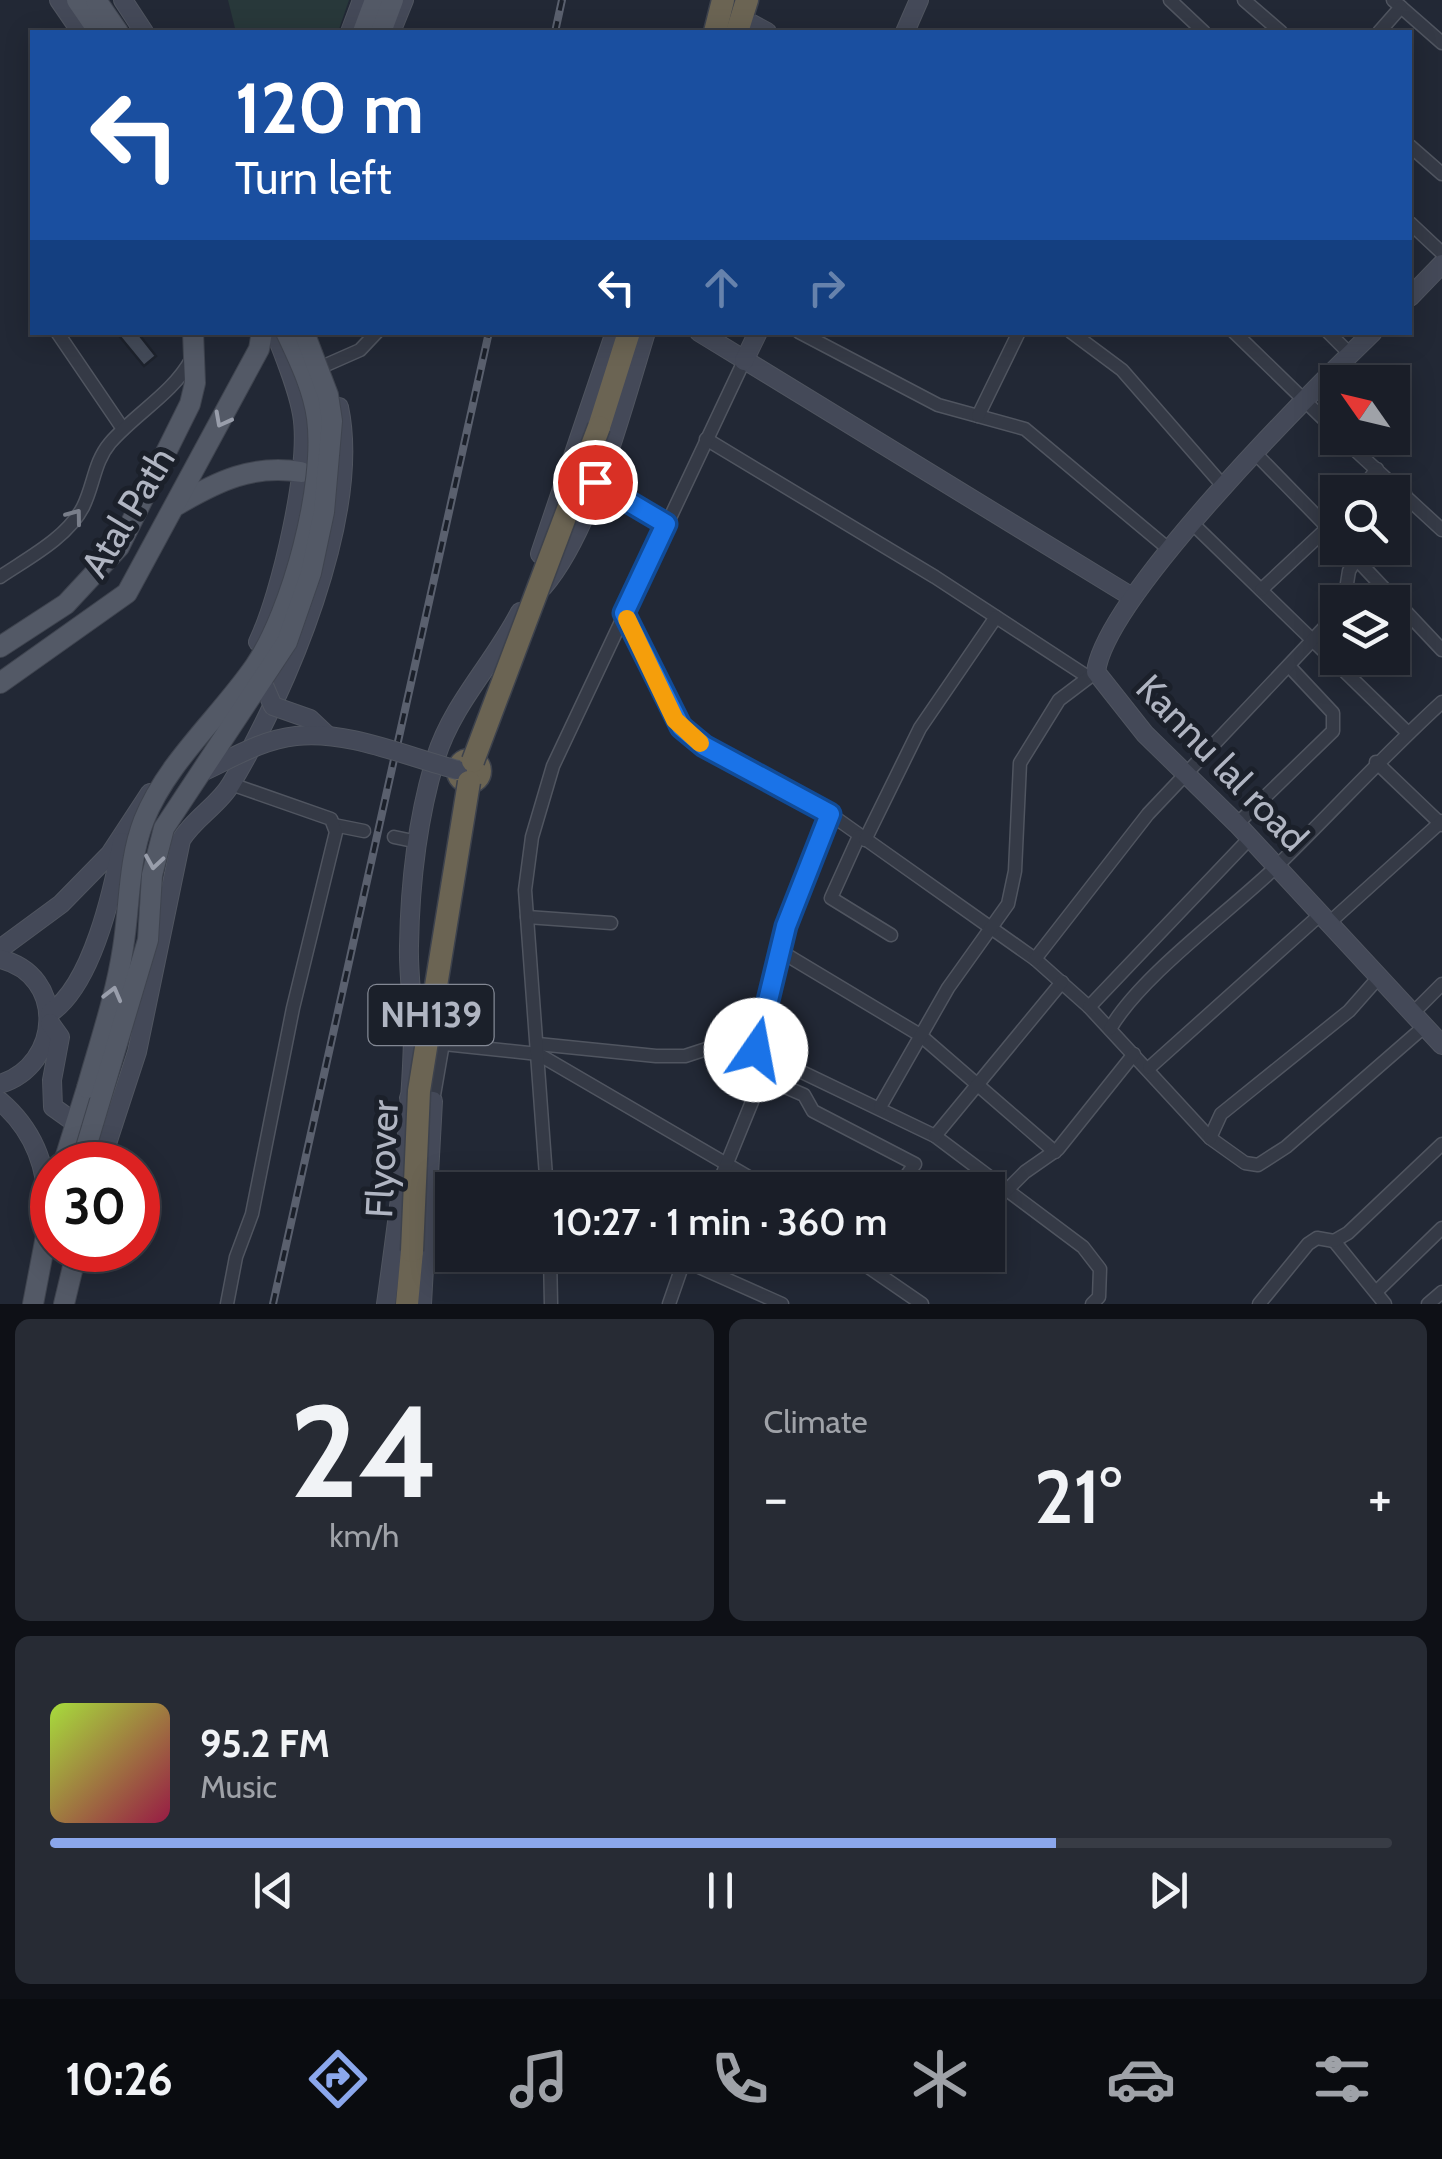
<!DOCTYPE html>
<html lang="en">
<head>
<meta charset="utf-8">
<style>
	body { margin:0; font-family:Cabin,sans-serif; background:#272b34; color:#f1f3f6; height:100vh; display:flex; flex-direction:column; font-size:38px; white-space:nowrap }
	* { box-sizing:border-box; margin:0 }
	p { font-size:32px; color:#9fa2a8 }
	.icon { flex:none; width:55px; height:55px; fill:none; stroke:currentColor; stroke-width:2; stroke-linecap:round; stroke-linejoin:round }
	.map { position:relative; height:1304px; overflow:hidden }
	.side { display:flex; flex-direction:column; gap:15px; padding:15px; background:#0e1016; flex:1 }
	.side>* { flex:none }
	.guide { position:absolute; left:30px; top:30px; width:1382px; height:305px; border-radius:0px; box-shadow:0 5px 25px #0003,0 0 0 2px #383c45; background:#1a4fa0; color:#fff; overflow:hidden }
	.needle { width:65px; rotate:304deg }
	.fabs { position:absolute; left:1320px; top:365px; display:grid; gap:20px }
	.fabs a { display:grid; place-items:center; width:90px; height:90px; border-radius:0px; background:#1a1e28; box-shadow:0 5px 25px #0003,0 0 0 2px #383c45; font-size:50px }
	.speed { position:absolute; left:30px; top:1142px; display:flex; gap:20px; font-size:50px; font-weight:700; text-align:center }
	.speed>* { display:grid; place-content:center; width:130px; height:130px; border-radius:50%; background:#1a1e28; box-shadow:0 5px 25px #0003,0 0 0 2px #383c45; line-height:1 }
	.speed .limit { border:15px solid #d22; background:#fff; color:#111 }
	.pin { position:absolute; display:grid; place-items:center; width:85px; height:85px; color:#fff; margin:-42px; border:5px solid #fff; border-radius:50%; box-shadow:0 2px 10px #0007 }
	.me { position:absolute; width:110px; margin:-55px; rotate:12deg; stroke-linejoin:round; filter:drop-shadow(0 0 8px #0008) }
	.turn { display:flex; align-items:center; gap:35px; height:210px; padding:0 40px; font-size:45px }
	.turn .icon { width:130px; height:130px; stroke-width:2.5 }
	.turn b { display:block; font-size:70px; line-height:85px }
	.lanes { display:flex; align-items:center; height:95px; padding:0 40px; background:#0003; justify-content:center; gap:50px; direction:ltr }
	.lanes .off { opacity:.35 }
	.big { font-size:75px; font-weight:600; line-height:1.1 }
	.side .tile { flex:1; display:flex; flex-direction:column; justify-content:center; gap:15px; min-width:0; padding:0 35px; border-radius:15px; background:#272b34 }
	.side .dial { align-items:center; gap:0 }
	.dial b { font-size:130px; line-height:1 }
	.song { display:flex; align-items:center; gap:30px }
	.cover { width:120px; height:120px; border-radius:15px; background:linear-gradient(135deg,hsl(80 70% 55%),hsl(340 70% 35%)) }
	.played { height:10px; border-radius:5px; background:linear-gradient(90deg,#8ba7ec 75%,#383c45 75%) }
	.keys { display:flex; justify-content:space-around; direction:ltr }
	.heat { display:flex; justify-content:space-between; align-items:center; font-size:55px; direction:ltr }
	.side .tiles { flex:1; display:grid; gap:15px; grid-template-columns:1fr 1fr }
	.tile:last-child { grid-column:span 2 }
	.trip { position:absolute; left:435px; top:1172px; width:570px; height:100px; border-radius:0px; background:#1a1e28; box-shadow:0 5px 25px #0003,0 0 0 2px #383c45; font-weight:600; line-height:100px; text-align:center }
	.tabs { display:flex; height:160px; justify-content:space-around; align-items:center; background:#0a0c10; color:#9fa2a8 }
	.tabs .icon { width:70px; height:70px }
	.tabs .on { color:#8ba7ec }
	.tabs b { font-size:45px; color:#f1f3f6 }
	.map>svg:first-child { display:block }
	.green { fill:#28383a }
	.building { fill:#444b59; stroke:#1d222c; stroke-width:2.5 }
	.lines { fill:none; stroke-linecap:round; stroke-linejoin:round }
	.street-casing { stroke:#505560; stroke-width:15 }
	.secondary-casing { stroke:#505560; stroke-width:20 }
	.primary-casing { stroke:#3f444f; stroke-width:22 }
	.highway-casing { stroke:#3d424d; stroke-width:25 }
	.street { stroke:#353a46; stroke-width:12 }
	.secondary { stroke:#444958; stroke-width:18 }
	.primary { stroke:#535966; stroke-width:20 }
	.highway { stroke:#6b6453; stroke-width:22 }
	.rail-casing { stroke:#5a606e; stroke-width:8 }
	.rail { stroke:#1b202a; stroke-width:4; stroke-dasharray:11; stroke-linecap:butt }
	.secondary-bridge-casing { stroke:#505560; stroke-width:20; stroke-linecap:butt }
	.primary-bridge-casing { stroke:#3f444f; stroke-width:22; stroke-linecap:butt }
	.highway-bridge-casing { stroke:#3d424d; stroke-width:25; stroke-linecap:butt }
	.secondary-bridge { stroke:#444958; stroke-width:18 }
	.primary-bridge { stroke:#535966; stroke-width:20 }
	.highway-bridge { stroke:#6b6453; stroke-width:22 }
	.oneway { stroke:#999eab }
	.oneway2 { stroke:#797e8a }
	.route-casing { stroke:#114b97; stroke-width:25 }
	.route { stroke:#1a73e8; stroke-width:18 }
	.slow { stroke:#f59e0b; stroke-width:18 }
	.labels { text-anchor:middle; stroke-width:10; stroke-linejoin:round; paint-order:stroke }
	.shield { fill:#1b202a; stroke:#838894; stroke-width:2.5 }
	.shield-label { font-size:35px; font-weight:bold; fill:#b0b5c2 }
	.street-label { font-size:38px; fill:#b0b5c2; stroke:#1b202a }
</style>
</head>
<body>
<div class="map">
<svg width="1442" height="1304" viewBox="0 0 1442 1304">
	<rect width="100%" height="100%" fill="#222835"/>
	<!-- green -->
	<polygon class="green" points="228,0 349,0 338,32 236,32"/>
	<!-- building -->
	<polygon class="building" points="116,332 137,332 156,356 144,366"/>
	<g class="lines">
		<!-- street casing -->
		<g class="street-casing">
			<g id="street">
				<polyline points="1170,0 1204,32"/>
				<polyline points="1244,0 1281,32"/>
				<polyline points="1393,0 1442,43"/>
				<polyline points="1379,32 1401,7"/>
				<polyline points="1410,146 1442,174"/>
				<polyline points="1410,223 1442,253"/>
				<polyline points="57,332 123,429"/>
				<polyline points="799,332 938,405 1025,429 1171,551"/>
				<polyline points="1071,332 1122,370 1225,488"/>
				<polyline points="1234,332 1338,433"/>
				<polyline points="1328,332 1350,354"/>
				<polyline points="326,365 360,350 377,332"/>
				<polyline points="978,416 1019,332"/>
				<polyline points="1342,438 1442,530"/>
				<polyline points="706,439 935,577 1088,677"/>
				<polyline points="1256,454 1338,538"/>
				<polyline points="595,482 666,524"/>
				<polyline points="1359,492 1377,469"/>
				<polyline points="1392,509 1405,494"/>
				<polyline points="1193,524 1408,733"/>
				<polyline points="1346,548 1442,650"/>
				<path d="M0 577C28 558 67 538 83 507 94 485 94 462 110 443 136 413 172 394 191 360"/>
				<polyline points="1261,590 1338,518"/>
				<polyline points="1344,602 1349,571 1363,548"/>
				<polyline points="624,613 669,709 692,737 830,814 1035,959 1089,1007 1210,1138 1245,1163 1258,1165 1286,1147 1425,1026"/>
				<polyline points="1376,762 1442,825"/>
				<polyline points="1237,824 1333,731 1333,713 1289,666"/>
				<polyline points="334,825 364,831"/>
				<polyline points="859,836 831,898 891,935"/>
				<polyline points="394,837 418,842"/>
				<polyline points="865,840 920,728 996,617"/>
				<polyline points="527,917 611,923"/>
				<polyline points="1329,923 1442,821"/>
				<polyline points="780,951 920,1035 1055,1152"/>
				<polyline points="1035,959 1148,814 1338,613"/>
				<polyline points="1089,1007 1250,838"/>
				<polyline points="1412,1014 1442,984"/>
				<path d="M1110 1029C1141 975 1232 910 1279 864 1334 810 1385 754 1442 702"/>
				<polyline points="425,1042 538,1054 771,1190"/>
				<polyline points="538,1044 656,1056 685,1056 728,1042 756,1050 935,1136 1083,1247 1100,1269 1099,1297 1092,1304"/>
				<polyline points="1149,1068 1321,914"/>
				<polyline points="760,1076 804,1095 813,1111 915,1164 896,1190"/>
				<polyline points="433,1101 443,1043"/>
				<polyline points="880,1107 948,988 1008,904 1015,871 1020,763 1059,700 1096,672"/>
				<polyline points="935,1136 1062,982"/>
				<polyline points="1210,1138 1221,1114 1349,1011 1379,977"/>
				<polyline points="547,1190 525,890 532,837 553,766 744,361"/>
				<path d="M716 1190 758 1087C763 1067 753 1053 758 1034 775 958 802 887 830 814"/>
				<polyline points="1006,1191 1025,1172 1058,1149 1134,1054"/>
				<polyline points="1334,1241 1385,1304"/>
				<polyline points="550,1255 551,1304"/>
				<polyline points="672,1255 782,1304"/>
				<polyline points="859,1255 861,1262 922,1304"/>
				<polyline points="1376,1292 1442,1228"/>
				<polyline points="227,1304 236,1257 252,1214 293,1008 336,832 331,819 231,784"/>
				<polyline points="669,1304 686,1255"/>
				<polyline points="1259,1304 1308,1244 1317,1238 1334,1241 1348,1233 1442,1144"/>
				<polyline points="1428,1304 1442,1292"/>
			</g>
		</g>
		<!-- secondary casing -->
		<g class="secondary-casing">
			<g id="secondary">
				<polyline points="59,0 81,32"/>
				<polyline points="123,0 144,32"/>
				<polyline points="741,18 767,32"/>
				<polyline points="350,32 362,0"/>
				<polyline points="391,32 404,0"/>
				<polyline points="905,32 919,0"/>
				<polyline points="1410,297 1442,264"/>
				<polyline points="699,332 1132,597"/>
				<path d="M1373 332C1312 391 1105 597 1096 672L1145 734 1237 824 1442 1045"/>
				<polyline points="744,361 758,332"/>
				<polyline points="540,554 615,332"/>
				<path d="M543 587C592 530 623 406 646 332"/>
				<path d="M258 642C281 594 311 465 302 414 297 386 285 359 275 332"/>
				<polyline points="0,949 61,904 110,854 150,793"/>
				<path d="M0 959C67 975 62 1065 0 1084"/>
				<path d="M50 1013C92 985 113 891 122 842"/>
				<polyline points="50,1023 60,1037 52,1080 53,1107 74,1122"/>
				<polyline points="409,1098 433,1101 422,1304"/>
				<path d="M0 1101C35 1131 49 1171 47 1216"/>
				<path d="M100 1165 137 1052 181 840C194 818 219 805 231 784 286 692 362 515 339 407"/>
				<path d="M386 1304C398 1216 411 1127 413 1038 414 1007 408 976 409 946 410 884 418 816 436 757 453 703 494 663 520 612"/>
			</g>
		</g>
		<!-- primary casing -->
		<g class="primary-casing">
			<g id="primary">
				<polyline points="77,0 99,32"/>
				<polyline points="96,0 118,32"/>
				<polyline points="363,32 375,0"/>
				<polyline points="381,32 393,0"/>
				<path d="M177 505C218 481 253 464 301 472"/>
				<polyline points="0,647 66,604 119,547 190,404 195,383 193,332"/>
				<polyline points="0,683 127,593 259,349 262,332"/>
				<polyline points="63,1165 87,1088"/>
				<polyline points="33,1304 52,1205"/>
				<polyline points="64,1304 77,1250"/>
			</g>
		</g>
		<!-- highway casing -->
		<g class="highway-casing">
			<g id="highway">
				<polyline points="715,32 723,0"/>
				<polyline points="737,32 747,0"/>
				<polyline points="599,427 629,332"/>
				<circle cx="469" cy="771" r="11"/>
				<polyline points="407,1304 412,1251"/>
			</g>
		</g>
		<!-- street -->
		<use href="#street" class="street"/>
		<!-- secondary -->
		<use href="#secondary" class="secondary"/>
		<!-- primary -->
		<use href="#primary" class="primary"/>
		<!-- highway -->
		<use href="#highway" class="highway"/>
		<!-- rail casing -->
		<g class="rail-casing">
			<g id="rail">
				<polyline points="555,32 562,0"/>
				<polyline points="273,1304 489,332"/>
			</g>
		</g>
		<!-- rail -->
		<use href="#rail" class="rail"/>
		<!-- secondary-bridge casing -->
		<g class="secondary-bridge-casing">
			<g id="secondary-bridge">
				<polyline points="263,683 273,706 310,719 328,736"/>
				<path d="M200 773C231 759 260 740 296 736 348 730 407 757 458 770"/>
			</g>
		</g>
		<!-- primary-bridge casing -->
		<g class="primary-bridge-casing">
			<g id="primary-bridge">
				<path d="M87 1088C100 1042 116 995 123 948 130 905 128 861 144 820 167 762 220 717 255 666 292 611 326 485 317 418 313 388 299 360 286 332"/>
				<polyline points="84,1154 148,940 152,875 164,828 287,642 311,573 324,512 332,421 328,395 304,332"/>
			</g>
		</g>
		<!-- highway-bridge casing -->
		<g class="highway-bridge-casing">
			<g id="highway-bridge">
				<polyline points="473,761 599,427"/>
				<polyline points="412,1251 419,1091 469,782"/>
			</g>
		</g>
		<!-- secondary-bridge -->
		<use href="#secondary-bridge" class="secondary-bridge"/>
		<!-- primary-bridge -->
		<use href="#primary-bridge" class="primary-bridge"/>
		<!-- highway-bridge -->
		<use href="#highway-bridge" class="highway-bridge"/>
	</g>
	<!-- one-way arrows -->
	<defs><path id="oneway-chevron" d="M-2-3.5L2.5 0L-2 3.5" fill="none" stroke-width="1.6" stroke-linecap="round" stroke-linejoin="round" transform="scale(2.5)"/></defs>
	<g class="oneway">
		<use href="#oneway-chevron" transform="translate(222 420) rotate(118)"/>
		<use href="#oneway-chevron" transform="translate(154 862) rotate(99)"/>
		<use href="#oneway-chevron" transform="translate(113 994) rotate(-75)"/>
	</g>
	<use class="oneway2" href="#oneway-chevron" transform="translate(75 516) rotate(-53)"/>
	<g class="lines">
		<!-- route casing -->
		<g class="route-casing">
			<polyline id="route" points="595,482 666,524 624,613 681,727 704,746 830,814 786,926 756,1050"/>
		</g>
		<!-- route -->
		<use href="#route" class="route"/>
		<!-- slow -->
		<polyline class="slow" points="627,619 675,720 700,743"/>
	</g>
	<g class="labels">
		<!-- shield labels -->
		<rect class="shield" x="368.5" y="985" width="125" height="60" rx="8"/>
		<g class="shield-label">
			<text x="431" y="1027">NH139</text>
		</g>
		<!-- street labels -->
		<g class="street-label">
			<text transform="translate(128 512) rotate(-59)" y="13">Atal Path</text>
			<text transform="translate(1222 763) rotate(46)" y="13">Kannu lal road</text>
			<text transform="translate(382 1159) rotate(-87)" y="13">Flyover</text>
		</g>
	</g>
</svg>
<div class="fabs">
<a><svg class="needle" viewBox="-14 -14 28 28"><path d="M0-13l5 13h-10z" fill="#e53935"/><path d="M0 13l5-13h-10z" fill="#9fa2a8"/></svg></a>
<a><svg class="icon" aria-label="search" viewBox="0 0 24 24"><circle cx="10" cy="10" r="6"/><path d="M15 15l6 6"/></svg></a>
<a><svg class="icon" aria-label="layers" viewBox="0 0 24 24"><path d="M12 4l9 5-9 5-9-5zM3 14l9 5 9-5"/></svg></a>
</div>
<div class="speed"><div class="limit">30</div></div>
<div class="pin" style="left:595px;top:482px;background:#d93025"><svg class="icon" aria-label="arrive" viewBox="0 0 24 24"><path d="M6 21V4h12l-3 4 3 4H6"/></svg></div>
<svg class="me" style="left:756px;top:1050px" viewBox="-20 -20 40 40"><circle r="19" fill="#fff"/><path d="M0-13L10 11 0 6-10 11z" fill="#1a73e8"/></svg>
<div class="trip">10:27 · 1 min · 360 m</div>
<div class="guide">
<div class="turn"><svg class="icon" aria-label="left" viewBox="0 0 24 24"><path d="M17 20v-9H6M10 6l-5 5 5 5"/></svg><div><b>120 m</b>Turn left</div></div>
<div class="lanes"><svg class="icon" aria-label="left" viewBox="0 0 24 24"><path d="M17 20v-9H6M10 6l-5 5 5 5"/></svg><svg class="icon off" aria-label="ahead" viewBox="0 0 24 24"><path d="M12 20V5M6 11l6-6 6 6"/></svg><svg class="icon off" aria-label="right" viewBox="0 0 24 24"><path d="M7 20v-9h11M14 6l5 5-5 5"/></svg></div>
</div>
</div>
<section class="side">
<div class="tiles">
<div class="tile dial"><b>24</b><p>km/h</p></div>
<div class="tile"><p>Climate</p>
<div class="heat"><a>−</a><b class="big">21°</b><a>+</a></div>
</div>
<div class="tile">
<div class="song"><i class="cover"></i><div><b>95.2 FM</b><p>Music</p></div></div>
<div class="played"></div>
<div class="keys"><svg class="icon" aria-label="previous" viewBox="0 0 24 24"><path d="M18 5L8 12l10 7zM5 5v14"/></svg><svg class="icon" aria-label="pause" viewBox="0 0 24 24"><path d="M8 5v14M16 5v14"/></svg><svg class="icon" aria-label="next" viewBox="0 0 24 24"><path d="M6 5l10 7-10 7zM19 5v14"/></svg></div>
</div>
</div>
</section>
<nav class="tabs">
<b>10:26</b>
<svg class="icon on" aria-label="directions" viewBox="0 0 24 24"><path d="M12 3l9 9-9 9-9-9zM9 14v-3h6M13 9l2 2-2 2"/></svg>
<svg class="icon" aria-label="music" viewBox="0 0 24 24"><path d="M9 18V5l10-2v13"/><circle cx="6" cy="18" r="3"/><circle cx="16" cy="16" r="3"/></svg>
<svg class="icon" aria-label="phone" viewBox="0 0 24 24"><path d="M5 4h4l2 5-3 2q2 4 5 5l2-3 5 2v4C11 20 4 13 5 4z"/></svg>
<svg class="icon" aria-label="climate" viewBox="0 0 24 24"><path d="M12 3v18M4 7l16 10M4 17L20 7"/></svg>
<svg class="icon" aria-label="car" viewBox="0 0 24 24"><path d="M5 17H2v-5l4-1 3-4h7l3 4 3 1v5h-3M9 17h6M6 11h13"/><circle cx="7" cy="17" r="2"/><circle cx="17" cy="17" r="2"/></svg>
<svg class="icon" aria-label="filters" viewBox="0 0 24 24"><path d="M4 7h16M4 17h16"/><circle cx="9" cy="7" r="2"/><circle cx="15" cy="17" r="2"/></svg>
</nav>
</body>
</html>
